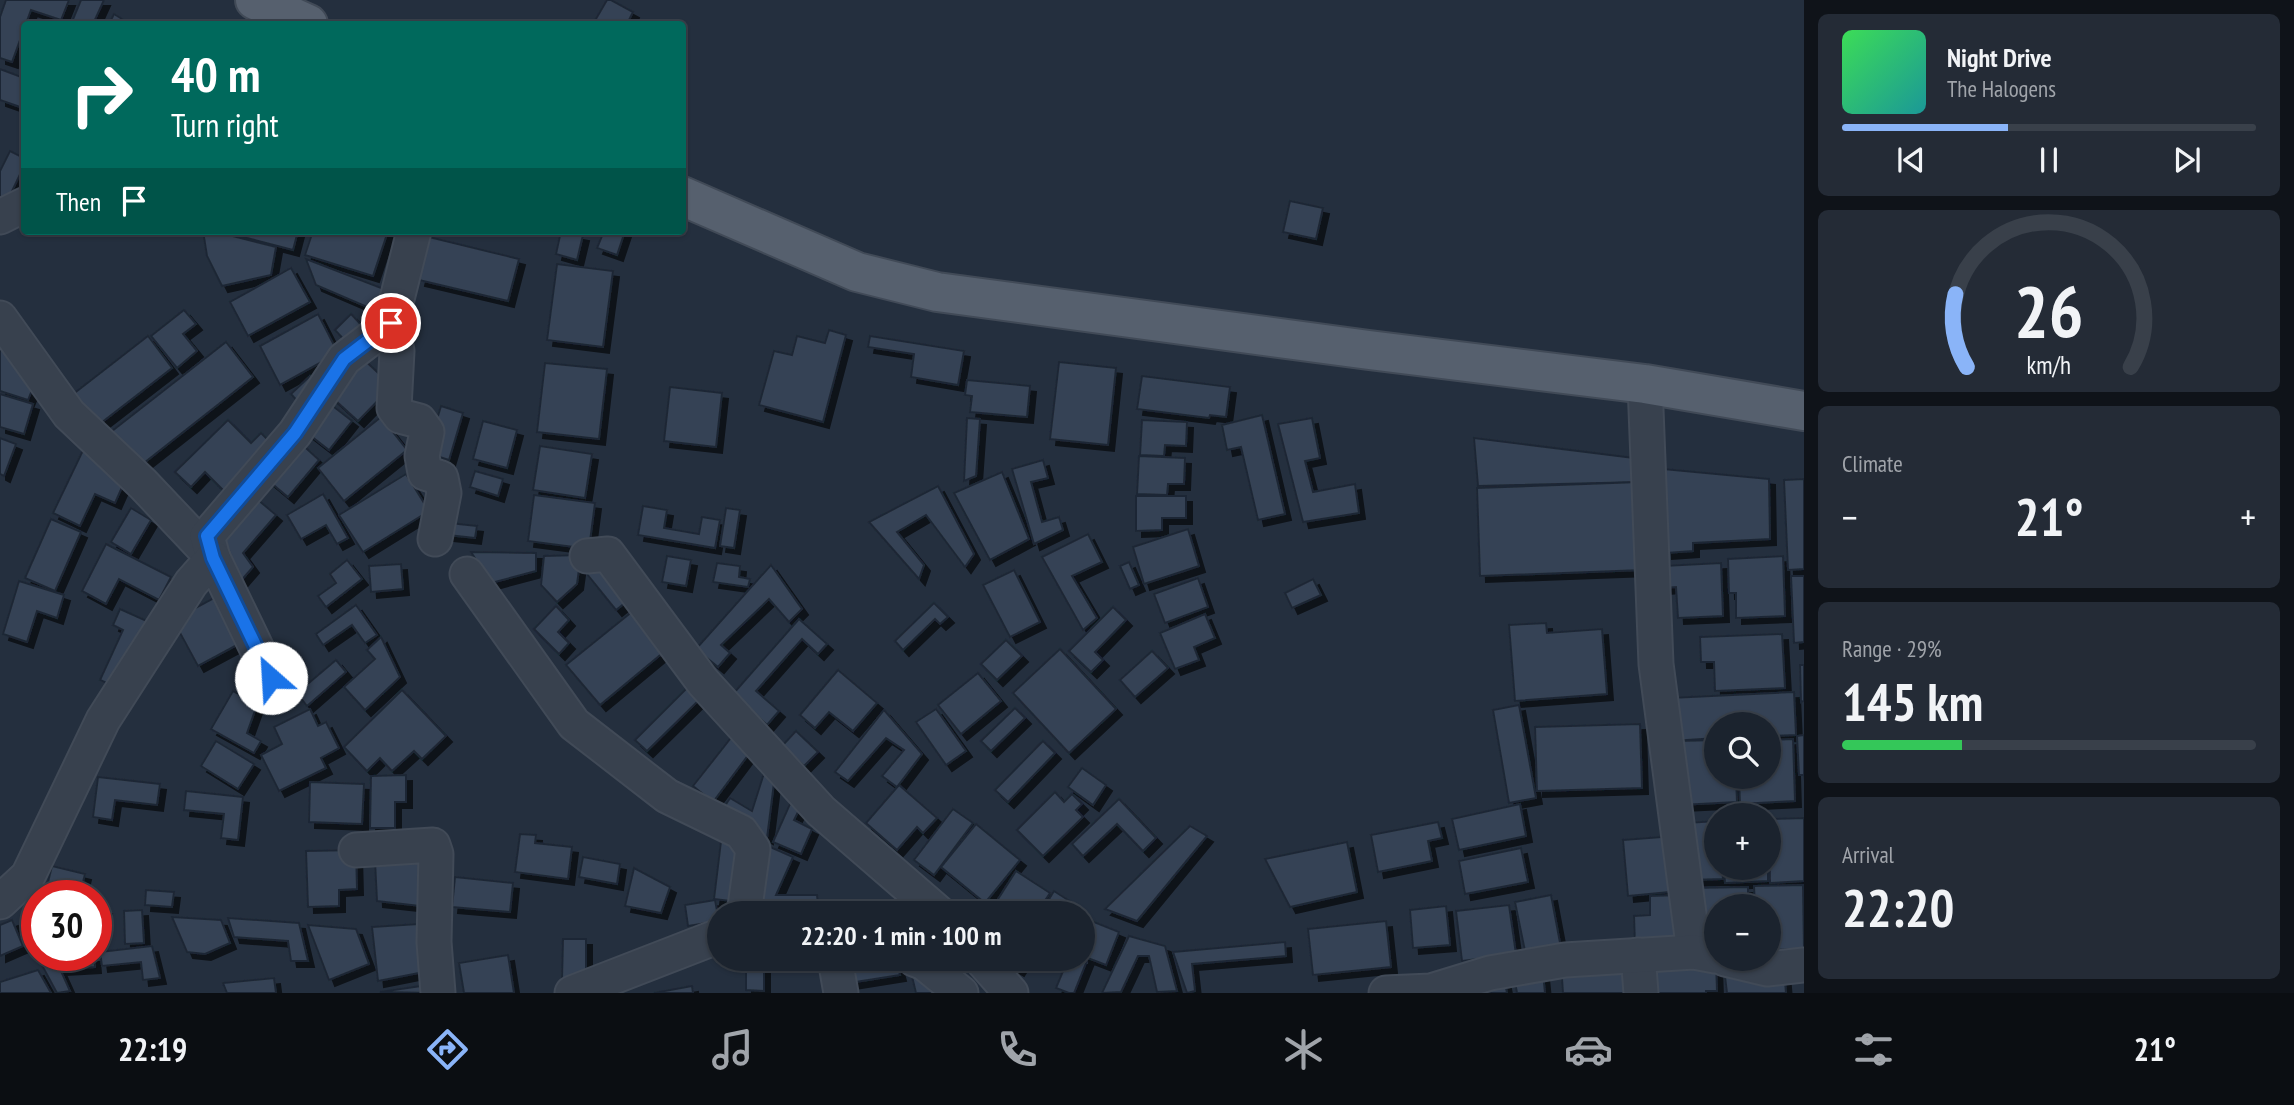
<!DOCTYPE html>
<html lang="en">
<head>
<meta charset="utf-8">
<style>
	body { margin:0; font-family:"PT Sans Narrow",sans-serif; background:#242b36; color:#f1f3f6; height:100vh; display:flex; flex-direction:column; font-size:26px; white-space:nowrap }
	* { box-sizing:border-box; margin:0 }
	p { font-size:23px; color:#a0a4aa }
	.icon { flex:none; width:38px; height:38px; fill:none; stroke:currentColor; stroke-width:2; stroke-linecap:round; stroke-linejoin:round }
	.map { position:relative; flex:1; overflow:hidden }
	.drawer { display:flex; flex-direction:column; gap:14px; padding:14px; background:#0f1319; width:490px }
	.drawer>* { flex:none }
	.banner { position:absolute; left:21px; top:21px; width:665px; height:214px; border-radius:7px; box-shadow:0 2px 5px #0004,0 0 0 2px #39404a; background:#00695c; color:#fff; overflow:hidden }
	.buttons { position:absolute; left:1704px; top:712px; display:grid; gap:14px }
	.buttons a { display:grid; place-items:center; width:77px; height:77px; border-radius:50%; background:#1b232e; box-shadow:0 2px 5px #0004,0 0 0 2px #39404a; font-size:35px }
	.speed { position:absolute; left:21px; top:880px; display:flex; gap:14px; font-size:35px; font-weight:700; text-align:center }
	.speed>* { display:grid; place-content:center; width:91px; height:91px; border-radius:50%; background:#1b232e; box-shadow:0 2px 5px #0004,0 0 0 2px #39404a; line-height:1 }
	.speed .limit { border:10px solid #d22; background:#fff; color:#111 }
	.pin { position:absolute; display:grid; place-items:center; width:60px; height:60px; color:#fff; margin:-30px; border:4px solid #fff; border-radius:50%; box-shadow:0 2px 7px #0007 }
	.me { position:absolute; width:77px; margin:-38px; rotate:334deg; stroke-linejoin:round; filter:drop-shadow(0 0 5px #0008) }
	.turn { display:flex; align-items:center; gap:24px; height:147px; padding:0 35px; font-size:32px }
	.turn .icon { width:91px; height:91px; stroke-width:2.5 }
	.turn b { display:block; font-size:49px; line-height:60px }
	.then { display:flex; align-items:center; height:66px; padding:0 35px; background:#0003; gap:14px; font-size:26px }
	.big { font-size:52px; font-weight:700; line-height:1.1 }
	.drawer .widget { flex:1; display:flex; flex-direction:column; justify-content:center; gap:10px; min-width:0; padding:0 24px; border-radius:10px; background:#242b36 }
	.drawer .dial { align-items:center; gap:0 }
	.dial svg { height:182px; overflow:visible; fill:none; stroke:#39404a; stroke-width:7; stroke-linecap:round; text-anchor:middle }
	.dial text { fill:#f1f3f6; stroke:none }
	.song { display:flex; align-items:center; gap:21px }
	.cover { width:84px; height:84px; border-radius:10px; background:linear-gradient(135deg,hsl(130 70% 55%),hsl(180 70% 35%)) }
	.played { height:7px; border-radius:4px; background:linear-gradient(90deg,#8ab4f8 40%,#39404a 40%) }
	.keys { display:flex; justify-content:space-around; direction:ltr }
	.heat { display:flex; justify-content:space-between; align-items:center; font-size:38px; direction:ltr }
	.charge { height:10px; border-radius:5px; background:linear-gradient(90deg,#34c759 29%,#39404a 0) }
	.trip { position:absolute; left:707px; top:901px; width:388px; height:70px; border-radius:35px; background:#1b232e; box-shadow:0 2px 5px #0004,0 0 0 2px #39404a; font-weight:700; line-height:70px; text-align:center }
	.tab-bar { display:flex; height:112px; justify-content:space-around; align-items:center; background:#0b0e12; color:#a0a4aa }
	.tab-bar .icon { width:49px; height:49px }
	.tab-bar .current { color:#8ab4f8 }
	.tab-bar b { font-size:32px; color:#f1f3f6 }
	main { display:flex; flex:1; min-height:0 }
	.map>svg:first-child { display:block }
	.building { fill:#364354; stroke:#1f2835; stroke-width:2; filter:url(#shadow) }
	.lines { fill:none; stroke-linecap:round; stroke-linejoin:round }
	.minor-casing { stroke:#414a57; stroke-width:37 }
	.major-casing { stroke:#414a57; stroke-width:42 }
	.minor { stroke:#38414e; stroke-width:33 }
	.major { stroke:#56606e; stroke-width:38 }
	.route-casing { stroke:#114b97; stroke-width:18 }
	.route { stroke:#1a73e8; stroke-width:12 }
</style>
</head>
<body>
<main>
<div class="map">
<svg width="1804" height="993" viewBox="0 0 1804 993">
	<defs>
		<filter id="shadow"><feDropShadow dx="6" dy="6" stdDeviation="0" flood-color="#0009"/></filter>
	</defs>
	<rect width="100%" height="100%" fill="#242f3e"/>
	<!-- building -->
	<g class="building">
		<polygon points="6,0 69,0 61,20 31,10 12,62 0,58 0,17"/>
		<polygon points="81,0 104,0 93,24 71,24"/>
		<polygon points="607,0 611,0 633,12 627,24 593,24"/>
		<polygon points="114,14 122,19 119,24 109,24"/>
		<polygon points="0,69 24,78 23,108 0,100"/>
		<polygon points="10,151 24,158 24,166 4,208 0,206 0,171"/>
		<polygon points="1290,201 1323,208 1316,239 1283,232"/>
		<polygon points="203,231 213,231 276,247 271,275 222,286 207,256"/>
		<polygon points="220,231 298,231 293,250"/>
		<polygon points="313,231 388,231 373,276 305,255"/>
		<polygon points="561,231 583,235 577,260 556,254"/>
		<polygon points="604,231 625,231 617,255 597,248"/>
		<polygon points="429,237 519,259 508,301 419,280"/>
		<polygon points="306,259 389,291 381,313 316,285"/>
		<polygon points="557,264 613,271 603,347 547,340"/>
		<polygon points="291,268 310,302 248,336 230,302"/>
		<polygon points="184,310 196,324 183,334 197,351 177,368 151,336"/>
		<polygon points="318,314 338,353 280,385 260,346"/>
		<polygon points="351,314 366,330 349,345 335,330"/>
		<polygon points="829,330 846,335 823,422 759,405 774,351 792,355 797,336 825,343"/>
		<polygon points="148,336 172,368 97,426 72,395"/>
		<polygon points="870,336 964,351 958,385 911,377 914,354 868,347"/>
		<polygon points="0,337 36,380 28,400 0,391"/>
		<polygon points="226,342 253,377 135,470 107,435"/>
		<polygon points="359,355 392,386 358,421 325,391"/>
		<polygon points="1059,362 1116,368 1108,445 1050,439"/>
		<polygon points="545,363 607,369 599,439 537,432"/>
		<polygon points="310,376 319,386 300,404 291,394"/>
		<polygon points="1142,376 1230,387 1226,417 1210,415 1209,418 1137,409"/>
		<polygon points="967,380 1030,386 1027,417 970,412 972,396 965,395"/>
		<polygon points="670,387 722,393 716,447 664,441"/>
		<polygon points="0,394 33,404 24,434 0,427"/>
		<polygon points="325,400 352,421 329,450 302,429"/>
		<polygon points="441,406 463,413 449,460 427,453"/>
		<polygon points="1262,415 1285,514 1258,520 1241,447 1227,450 1222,425"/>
		<polygon points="381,417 407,450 344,501 318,468"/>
		<polygon points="967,418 980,419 976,476 964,481"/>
		<polygon points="1312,418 1320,458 1305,461 1313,492 1355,484 1359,513 1303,522 1278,424"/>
		<polygon points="228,420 251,443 261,433 278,450 231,498 205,472 191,487 175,472"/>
		<polygon points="1142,420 1187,422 1186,446 1165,445 1164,456 1140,455"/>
		<polygon points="483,421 517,430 507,468 473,459"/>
		<polygon points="0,438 16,444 4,476 0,474"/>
		<polygon points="1474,438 1642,459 1643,482 1478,486"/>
		<polygon points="296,439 319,460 288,497 264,477"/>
		<polygon points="87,442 127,476 115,503 95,494 80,526 53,513"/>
		<polygon points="540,446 592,454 585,498 533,490"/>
		<polygon points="1139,456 1185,458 1184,484 1168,484 1167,495 1137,494"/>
		<polygon points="1043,460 1048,478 1031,482 1042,522 1059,517 1063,530 1034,544 1012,469"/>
		<polygon points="1663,469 1769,479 1770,539 1693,543 1693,551 1666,553"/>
		<polygon points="475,471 503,479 498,496 470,487"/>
		<polygon points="1002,472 1029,539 990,560 954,493"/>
		<polygon points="406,474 429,511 363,552 339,515"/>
		<polygon points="1804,479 1804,569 1788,570 1784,480"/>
		<polygon points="1640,482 1643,570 1480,576 1477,488"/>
		<polygon points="938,486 974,554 965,567 926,515 897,532 924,565 919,579 869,522"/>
		<polygon points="251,494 276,515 243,553 253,567 239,583 211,542"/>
		<polygon points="323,494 348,538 337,544 326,525 301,539 287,515"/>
		<polygon points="534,495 595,503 589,549 528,541"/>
		<polygon points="1136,496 1186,496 1186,518 1162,518 1162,530 1136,531"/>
		<polygon points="643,506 667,510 664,528 699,534 702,517 720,520 715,548 638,535"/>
		<polygon points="131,508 151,520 131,554 111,542"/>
		<polygon points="726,508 740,510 734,548 720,546"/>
		<polygon points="51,519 81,532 55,591 25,578"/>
		<polygon points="449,523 477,526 475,538 448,535"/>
		<polygon points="1188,529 1199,566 1144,584 1133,547"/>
		<polygon points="1088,534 1102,562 1072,576 1097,618 1083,630 1042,557"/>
		<polygon points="106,544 171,577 159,600 119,579 106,604 82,591"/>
		<polygon points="471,552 536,553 536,571 491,583"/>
		<polygon points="581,555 577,584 557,602 541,585 544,556"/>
		<polygon points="667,556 691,560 686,586 662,582"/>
		<polygon points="1783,556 1785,616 1736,618 1736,593 1729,593 1728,559"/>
		<polygon points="605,557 635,595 616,610 586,573"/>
		<polygon points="347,560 362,579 326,607 318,596 336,583 330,574"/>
		<polygon points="1129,562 1139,585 1130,589 1120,566"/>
		<polygon points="717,563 740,566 739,577 750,579 748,587 713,582"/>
		<polygon points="1721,563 1723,616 1678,618 1676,587 1663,588 1663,566"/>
		<polygon points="401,564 403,589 371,592 369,566"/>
		<polygon points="771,565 802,609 789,622 769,599 721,645 730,653 718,667 696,649"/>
		<polygon points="1014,570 1040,622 1010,637 983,585"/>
		<polygon points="1791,576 1804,576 1804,642 1794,643"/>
		<polygon points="1198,578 1208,607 1165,623 1154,594"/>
		<polygon points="1313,579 1321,595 1292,608 1285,593"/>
		<polygon points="19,581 64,595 57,618 37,611 27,642 3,634"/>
		<polygon points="225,592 250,638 198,666 173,620"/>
		<polygon points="934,603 948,617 940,624 935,619 903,650 895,641"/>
		<polygon points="356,605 377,635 365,643 352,625 323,645 316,634"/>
		<polygon points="556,606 569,620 558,632 569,643 559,654 534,629"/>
		<polygon points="1113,607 1126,620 1095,652 1103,660 1091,672 1069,651"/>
		<polygon points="120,609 149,622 118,688 100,680 123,630 113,625"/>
		<polygon points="633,611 665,651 600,705 566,665"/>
		<polygon points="1205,614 1215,638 1194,647 1199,660 1175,669 1160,633"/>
		<polygon points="799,619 827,644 818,654 802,639 756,691 779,711 767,725 733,694"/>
		<polygon points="1546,623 1547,633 1602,629 1607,694 1515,701 1509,625"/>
		<polygon points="1782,634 1785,688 1715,691 1714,662 1701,662 1700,637"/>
		<polygon points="381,637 400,677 365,710 344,687 375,659 367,650"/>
		<polygon points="1006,640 1022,656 997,680 981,664"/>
		<polygon points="1060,649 1116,709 1069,753 1013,693"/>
		<polygon points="1152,651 1168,668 1135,697 1120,680"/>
		<polygon points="336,660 346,672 307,706 297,693"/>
		<polygon points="1800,665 1804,665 1804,701 1801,702"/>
		<polygon points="838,670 877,703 853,731 829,712 815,728 800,715"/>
		<polygon points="978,673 1001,701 961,734 938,705"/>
		<polygon points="687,688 699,700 647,751 635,740"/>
		<polygon points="402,690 446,736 422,759 414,751 392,771 380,758 367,771 344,747"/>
		<polygon points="233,691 257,705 247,733 261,741 254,753 211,729"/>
		<polygon points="1794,692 1796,735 1769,736 1769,724 1717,724 1717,738 1672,741 1670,698"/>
		<polygon points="1519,705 1536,798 1509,803 1493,710"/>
		<polygon points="1015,708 1025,718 991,751 981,741"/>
		<polygon points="310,709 318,726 326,722 339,748 321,758 326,768 279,791 261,755 282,744 274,727"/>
		<polygon points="936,709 966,751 946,765 916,722"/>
		<polygon points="884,710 922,754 897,787 882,776 904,750 886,738 848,781 835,772"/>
		<polygon points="1640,724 1642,788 1537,791 1535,727"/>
		<polygon points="796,731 818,752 804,766 782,746"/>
		<polygon points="734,734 752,750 713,802 693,786"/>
		<polygon points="1804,735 1804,775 1799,775 1797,736"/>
		<polygon points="1793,739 1795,801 1740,804 1739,777 1769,777 1769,740"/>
		<polygon points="1717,740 1717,777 1736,777 1737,802 1680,805 1677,741"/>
		<polygon points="216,741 254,764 238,789 201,766"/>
		<polygon points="1043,741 1055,753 1008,802 995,790"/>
		<polygon points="766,767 776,767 767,838 723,809 730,798 752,811"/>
		<polygon points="1082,768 1106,785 1093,805 1068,787"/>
		<polygon points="406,775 406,802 395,802 395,828 370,828 371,776"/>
		<polygon points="98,777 160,784 157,805 115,800 112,820 93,817"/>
		<polygon points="310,782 364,784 362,824 309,822"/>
		<polygon points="899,785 937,818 923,833 917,827 897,850 866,823"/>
		<polygon points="186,791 243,797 238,840 221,838 224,814 184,810"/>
		<polygon points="1055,792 1064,802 1072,794 1082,804 1076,810 1083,817 1043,856 1017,830"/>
		<polygon points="794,795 803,802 794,820 812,829 801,854 773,842"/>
		<polygon points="1119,799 1156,838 1143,851 1117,824 1083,856 1072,844"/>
		<polygon points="1520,804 1526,836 1459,850 1452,819"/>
		<polygon points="953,809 973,823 934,875 914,860"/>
		<polygon points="1804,818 1804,881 1770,883 1769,819"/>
		<polygon points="1717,821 1717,868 1722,868 1723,879 1688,880 1686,823"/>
		<polygon points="1438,822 1442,838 1428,841 1432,861 1378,872 1371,835"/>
		<polygon points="976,824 1020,860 985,903 941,867"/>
		<polygon points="1190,826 1207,836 1137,921 1105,909"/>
		<polygon points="722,833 744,848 739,902 714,899"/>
		<polygon points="520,834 536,835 535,843 572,847 568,879 515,872"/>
		<polygon points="1675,836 1680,891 1628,896 1623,840"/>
		<polygon points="1347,842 1357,892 1290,907 1265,859"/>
		<polygon points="768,846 793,857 776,895 817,895 819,914 755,914"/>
		<polygon points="1521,848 1528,882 1465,894 1459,861"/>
		<polygon points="356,850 357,889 339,890 339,906 308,907 306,851"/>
		<polygon points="420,855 420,906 377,901 375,861"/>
		<polygon points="583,857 620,864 617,884 579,877"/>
		<polygon points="52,866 85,874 80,894 47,886"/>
		<polygon points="634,868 670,887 661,913 625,906"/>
		<polygon points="1724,868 1768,868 1768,881 1725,883"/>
		<polygon points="1016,871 1050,893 1036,914 997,914 991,910"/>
		<polygon points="455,877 513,883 510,912 452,907"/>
		<polygon points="1803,885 1804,949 1769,950 1769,906 1755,906 1754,886"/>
		<polygon points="1748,887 1748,906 1717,906 1717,948 1703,949 1691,888"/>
		<polygon points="146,890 174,892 172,907 145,905"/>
		<polygon points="1054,891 1074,904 1068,914 1040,914"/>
		<polygon points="1551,895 1561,948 1526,956 1515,902"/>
		<polygon points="1682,895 1683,944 1635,946 1634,916 1650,915 1650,896"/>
		<polygon points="715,900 719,921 688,926 685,905"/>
		<polygon points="857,902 895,914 852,914"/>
		<polygon points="96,905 106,908 102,924 96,922"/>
		<polygon points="1509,905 1516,954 1462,961 1456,911"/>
		<polygon points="1446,906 1450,945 1413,948 1410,910"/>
		<polygon points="142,910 144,943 125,944 124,911"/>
		<polygon points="172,917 221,920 230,943 205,954 187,952"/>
		<polygon points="228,918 299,923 308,961 291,961 288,941 234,937"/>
		<polygon points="1084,918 1119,932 1106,965 1088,958 1074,993 1069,993 1056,988 1068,959 1083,959"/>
		<polygon points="12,920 23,946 0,956 0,925"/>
		<polygon points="1386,921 1391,967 1313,975 1308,929"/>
		<polygon points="419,924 424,972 378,981 372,927"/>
		<polygon points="308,925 356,929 369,964 329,980"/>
		<polygon points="1129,936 1165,946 1177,991 1157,992 1149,956 1138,956 1121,992 1102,993"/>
		<polygon points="563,939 586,939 586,979 562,979"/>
		<polygon points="1285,942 1286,956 1192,964 1195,991 1187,993 1173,952"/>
		<polygon points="152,946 160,978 143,980 141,962 102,966 100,952"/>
		<polygon points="508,955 514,993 464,993 459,963"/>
		<polygon points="37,956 94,956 95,967 60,969 70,991 57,993"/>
		<polygon points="746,959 780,959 764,959 764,991 746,990"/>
		<polygon points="845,959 894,959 896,960 900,975 849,983"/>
		<polygon points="1011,959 1025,959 1018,970 1008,964"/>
		<polygon points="1638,960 1640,993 1563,993 1561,964"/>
		<polygon points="1716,962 1717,991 1706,991 1706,993 1650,993 1649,964"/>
		<polygon points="909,964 929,975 933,993 916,993"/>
		<polygon points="38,970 51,993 0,993 0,982"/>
		<polygon points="1784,970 1786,993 1727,993 1725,976"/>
		<polygon points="1543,973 1545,993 1517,993 1514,977"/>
		<polygon points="274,978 276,993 227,993 223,983"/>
		<polygon points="1505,983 1507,993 1458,993"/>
		<polygon points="428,985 429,993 380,992"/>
		<polygon points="692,986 693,993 654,993"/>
	</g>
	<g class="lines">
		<!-- minor casing -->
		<g class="minor-casing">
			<g id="minor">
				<polyline points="0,217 24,205"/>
				<polyline points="0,318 69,414 143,484 213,558"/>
				<polyline points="391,323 397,351 394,408 400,416 419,421 427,432 422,456 425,473 441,478 444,493 435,539"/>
				<polyline points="1645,384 1656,664 1694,952"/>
				<polyline points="587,556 608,554 703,682 821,811 940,914"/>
				<polyline points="467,574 574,724 667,796 741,832 753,849 744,914"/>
				<polyline points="271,678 213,558 207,536 295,433 344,359 391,323 414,231"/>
				<polyline points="356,850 433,845 436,854 434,942 438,993"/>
				<polyline points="0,902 28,876 103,720 191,583 213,558"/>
				<polyline points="1638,955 1641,993"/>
				<polyline points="835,959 841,993"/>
				<polyline points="914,959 924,963 961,993"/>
				<polyline points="981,959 1011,993"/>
				<polyline points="1725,959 1767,969 1804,965"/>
				<polyline points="572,993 719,936"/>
				<polyline points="1386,993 1431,991 1490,973 1565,960 1694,952 1715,956"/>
			</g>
		</g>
		<!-- major casing -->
		<g class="major-casing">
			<g id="major">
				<polyline points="255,0 308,24"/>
				<polyline points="682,196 857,272 937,292 1369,350 1645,384 1804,411"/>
			</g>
		</g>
		<!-- minor -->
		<use href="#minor" class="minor"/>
		<!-- major -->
		<use href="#major" class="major"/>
	</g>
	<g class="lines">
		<!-- route casing -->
		<g class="route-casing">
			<polyline id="route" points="271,678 213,558 207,536 295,433 344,359 391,323"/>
		</g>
		<!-- route -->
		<use href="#route" class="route"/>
	</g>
</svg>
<div class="buttons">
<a><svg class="icon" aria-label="search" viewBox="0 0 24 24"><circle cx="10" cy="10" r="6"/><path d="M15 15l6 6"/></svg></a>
<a>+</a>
<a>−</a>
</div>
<div class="speed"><div class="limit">30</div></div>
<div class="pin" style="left:391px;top:323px;background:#d93025"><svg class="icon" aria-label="arrive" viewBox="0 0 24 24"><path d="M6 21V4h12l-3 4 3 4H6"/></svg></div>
<svg class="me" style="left:271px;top:678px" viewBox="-20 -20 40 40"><circle r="19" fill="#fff"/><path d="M0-13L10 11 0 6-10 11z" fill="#1a73e8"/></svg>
<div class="trip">22:20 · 1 min · 100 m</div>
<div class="banner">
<div class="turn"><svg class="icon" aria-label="right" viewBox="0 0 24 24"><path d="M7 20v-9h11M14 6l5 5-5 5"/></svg><div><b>40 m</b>Turn right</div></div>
<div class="then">Then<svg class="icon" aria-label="arrive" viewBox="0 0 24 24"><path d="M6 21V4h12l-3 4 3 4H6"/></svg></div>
</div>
</div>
<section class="drawer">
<div class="widget">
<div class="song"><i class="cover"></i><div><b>Night Drive</b><p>The Halogens</p></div></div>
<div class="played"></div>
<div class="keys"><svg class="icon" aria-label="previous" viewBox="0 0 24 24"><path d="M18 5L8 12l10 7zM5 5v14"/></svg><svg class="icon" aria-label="pause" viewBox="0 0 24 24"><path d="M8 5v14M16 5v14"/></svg><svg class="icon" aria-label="next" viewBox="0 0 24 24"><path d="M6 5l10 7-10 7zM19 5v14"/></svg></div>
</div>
<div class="widget dial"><svg viewBox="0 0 100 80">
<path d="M14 69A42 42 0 1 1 86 69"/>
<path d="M14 69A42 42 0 0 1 9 37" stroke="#8ab4f8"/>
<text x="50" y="56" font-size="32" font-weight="700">26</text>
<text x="50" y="72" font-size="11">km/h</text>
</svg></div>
<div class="widget"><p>Climate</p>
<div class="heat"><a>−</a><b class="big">21°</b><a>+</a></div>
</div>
<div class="widget"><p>Range · 29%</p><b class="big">145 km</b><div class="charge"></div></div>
<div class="widget"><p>Arrival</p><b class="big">22:20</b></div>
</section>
</main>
<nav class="tab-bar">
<b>22:19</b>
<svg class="icon current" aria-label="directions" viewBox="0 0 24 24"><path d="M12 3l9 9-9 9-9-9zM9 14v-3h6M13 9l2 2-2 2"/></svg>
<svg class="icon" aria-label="music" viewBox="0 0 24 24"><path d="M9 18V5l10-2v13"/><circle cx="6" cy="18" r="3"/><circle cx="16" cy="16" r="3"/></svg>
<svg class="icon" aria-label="phone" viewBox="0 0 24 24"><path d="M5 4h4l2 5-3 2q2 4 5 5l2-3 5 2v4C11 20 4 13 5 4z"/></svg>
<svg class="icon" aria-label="climate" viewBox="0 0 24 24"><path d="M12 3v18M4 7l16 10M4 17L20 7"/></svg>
<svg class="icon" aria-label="car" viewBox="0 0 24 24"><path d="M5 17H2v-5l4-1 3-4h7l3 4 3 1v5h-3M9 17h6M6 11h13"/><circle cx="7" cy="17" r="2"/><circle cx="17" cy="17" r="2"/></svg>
<svg class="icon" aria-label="filters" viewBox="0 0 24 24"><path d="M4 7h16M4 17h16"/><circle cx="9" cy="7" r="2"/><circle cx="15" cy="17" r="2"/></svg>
<b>21°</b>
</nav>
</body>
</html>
